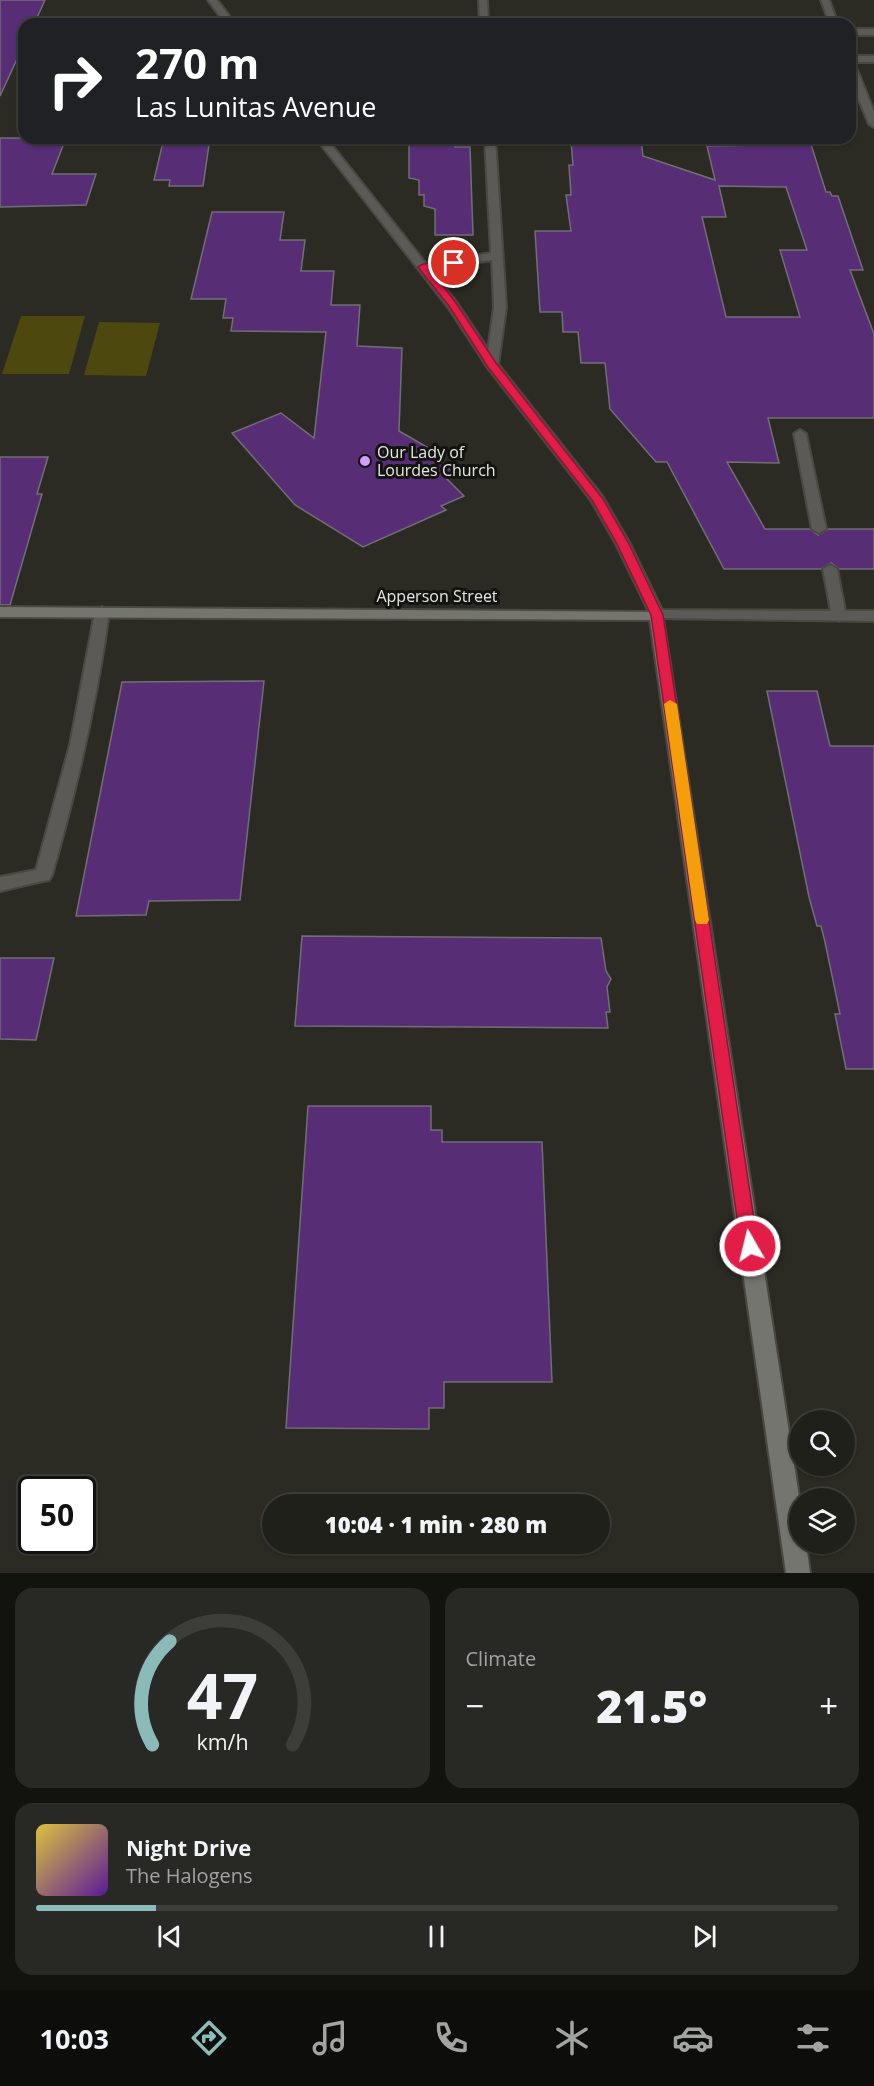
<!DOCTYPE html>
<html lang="en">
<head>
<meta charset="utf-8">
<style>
	body { margin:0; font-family:"Open Sans",sans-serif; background:#282824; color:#f1f3f6; height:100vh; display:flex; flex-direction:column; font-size:22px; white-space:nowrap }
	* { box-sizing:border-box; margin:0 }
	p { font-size:20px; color:#a2a3a3 }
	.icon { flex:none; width:33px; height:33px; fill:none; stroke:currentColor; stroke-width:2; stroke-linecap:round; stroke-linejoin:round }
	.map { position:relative; height:1573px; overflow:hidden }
	.drawer { display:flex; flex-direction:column; gap:15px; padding:15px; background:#12120f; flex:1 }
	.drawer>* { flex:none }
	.top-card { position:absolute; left:18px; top:18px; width:838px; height:126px; border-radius:18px; box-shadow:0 2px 4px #0004,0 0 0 2px #3d3e3a; background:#202124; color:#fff; overflow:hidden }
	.fabs { position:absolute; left:789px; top:1410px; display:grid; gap:12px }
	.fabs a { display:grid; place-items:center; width:66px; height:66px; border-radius:50%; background:#20201b; box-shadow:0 2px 4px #0004,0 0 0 2px #3d3e3a; font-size:30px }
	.speed { position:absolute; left:18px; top:1476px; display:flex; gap:12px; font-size:30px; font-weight:700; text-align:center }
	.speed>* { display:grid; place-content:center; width:78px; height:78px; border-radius:50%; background:#20201b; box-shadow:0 2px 4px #0004,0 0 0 2px #3d3e3a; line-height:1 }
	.speed .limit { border:3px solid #111; border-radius:9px; background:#fff; color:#111 }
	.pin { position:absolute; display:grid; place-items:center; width:51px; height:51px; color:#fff; margin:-26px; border:3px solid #fff; border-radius:50%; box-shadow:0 2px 6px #0007 }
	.me { position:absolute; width:66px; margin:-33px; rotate:352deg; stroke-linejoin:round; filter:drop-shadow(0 0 4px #0008) }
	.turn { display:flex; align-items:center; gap:21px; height:126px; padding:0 18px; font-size:27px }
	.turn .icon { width:78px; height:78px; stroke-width:2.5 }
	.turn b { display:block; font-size:42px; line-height:51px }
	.big { font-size:45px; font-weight:800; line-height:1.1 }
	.drawer .tile { flex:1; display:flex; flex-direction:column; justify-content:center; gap:9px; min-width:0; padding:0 21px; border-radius:18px; background:#282824 }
	.drawer .dial { align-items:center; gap:0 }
	.dial svg { height:156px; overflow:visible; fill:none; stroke:#3d3e3a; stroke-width:7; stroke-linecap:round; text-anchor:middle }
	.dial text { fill:#f1f3f6; stroke:none }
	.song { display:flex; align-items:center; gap:18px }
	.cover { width:72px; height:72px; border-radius:9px; background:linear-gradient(135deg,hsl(50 70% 55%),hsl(270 70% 35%)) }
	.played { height:6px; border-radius:3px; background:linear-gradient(90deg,#8bbbb9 15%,#3d3e3a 15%) }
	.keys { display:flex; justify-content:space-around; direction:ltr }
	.heat { display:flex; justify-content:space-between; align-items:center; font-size:33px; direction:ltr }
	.drawer .tiles { flex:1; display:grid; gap:15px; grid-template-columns:1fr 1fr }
	.tile:last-child { grid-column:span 2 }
	.trip { position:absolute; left:262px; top:1494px; width:348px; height:60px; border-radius:30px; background:#20201b; box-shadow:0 2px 4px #0004,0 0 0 2px #3d3e3a; font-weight:800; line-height:60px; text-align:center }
	.menu { display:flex; height:96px; justify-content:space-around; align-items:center; background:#0d0d0b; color:#a2a3a3 }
	.menu .icon { width:42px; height:42px }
	.menu .current { color:#8bbbb9 }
	.menu b { font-size:27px; color:#f1f3f6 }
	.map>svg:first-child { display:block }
	.green { fill:#4d480e }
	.building { fill:#572e75; stroke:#716e75; stroke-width:1.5; fill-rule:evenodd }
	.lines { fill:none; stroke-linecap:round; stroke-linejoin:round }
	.service-casing { stroke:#494942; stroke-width:4 }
	.minor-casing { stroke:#494942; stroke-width:4 }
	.tertiary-casing { stroke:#494942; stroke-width:4 }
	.secondary-casing { stroke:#494942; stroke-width:4 }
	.service { fill:#5b5a57; fill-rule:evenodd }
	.minor { fill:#5b5a57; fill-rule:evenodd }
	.tertiary { fill:#5b5a57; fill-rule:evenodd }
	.secondary { fill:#757570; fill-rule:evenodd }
	.route { fill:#e11d48; stroke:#92132f; stroke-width:1.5 }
	.slow { fill:#f59e0b }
	.poi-dot { fill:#d29dfd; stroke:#131310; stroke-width:2 }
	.labels { text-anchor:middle; stroke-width:6; stroke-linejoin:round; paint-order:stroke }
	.poi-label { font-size:16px; fill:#e6e6e2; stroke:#131310; text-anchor:start }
	.street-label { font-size:16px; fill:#e6e6e2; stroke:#131310 }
</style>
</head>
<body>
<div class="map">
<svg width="874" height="1573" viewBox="0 0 874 1573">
	<rect width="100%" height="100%" fill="#2b2b24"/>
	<!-- green -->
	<g class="green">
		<polygon points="21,316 85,316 69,374 2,374"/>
		<polygon points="99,322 160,323 146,376 84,375"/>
	</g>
	<!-- building -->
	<g class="building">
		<polygon points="0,0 45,0 34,24 24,24 24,44 0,96"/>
		<polygon points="0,138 66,138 52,174 96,174 86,205 0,207"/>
		<polygon points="164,138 210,138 203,186 169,186 170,180 154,180"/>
		<polygon points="409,138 455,138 455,147 470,147 473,235 435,235 435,209 424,206 424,195 419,195 419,180 409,178"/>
		<path d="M761 138H809L826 192H830L832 196H838L863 270H850L874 334V418H768L779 463 727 462 765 529H810L818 535 828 529H874V569H839L831 563 821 569H724L667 462H656L610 409 605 363H581L578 332H563L562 312H540L535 231H571L566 195H571L569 165H573L571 141 641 140 643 156 715 180 707 146 763 145ZM719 186 786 187 807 250H780L800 317H726L702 217H726Z"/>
		<polygon points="212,212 284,212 280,240 305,240 301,271 334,271 331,305 360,305 357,346 402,348 399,431 427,447 454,473 444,476 464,496 441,506 446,510 363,547 295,505 232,433 281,413 314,438 326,332 231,331 233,318 223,318 226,299 191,299"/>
		<polygon points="0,457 48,457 37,494 42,494 10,605 0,605"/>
		<polygon points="264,681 240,900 149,901 146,915 76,916 122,682"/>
		<polygon points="767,691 817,691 830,746 874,746 874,1069 846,1069 835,1014 840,1014 825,942 821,926 817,926 809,897"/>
		<polygon points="302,936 601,938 606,971 611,979 607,987 610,1012 606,1012 608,1028 295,1026"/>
		<polygon points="0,958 54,958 36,1040 0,1039"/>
		<polygon points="308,1106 431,1106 431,1130 442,1130 442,1142 542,1142 552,1382 444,1382 444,1408 429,1408 429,1429 286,1428"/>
	</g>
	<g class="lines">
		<!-- service casing -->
		<g class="service-casing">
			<g id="service">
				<rect x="850" y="56" width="24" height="6"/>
				<polygon points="800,430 806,434 826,529 819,533 812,529 794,434"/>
				<polygon points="830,565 837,569 846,616 839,621 832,616 823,569"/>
				<path d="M102 607 109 612C97 701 77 788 52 875L49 880 43 881 0 891V877L36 870 70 745 95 612Z"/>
			</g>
		</g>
		<!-- minor casing -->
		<g class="minor-casing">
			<g id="minor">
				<polygon points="479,0 487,0 488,24 480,24"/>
				<polygon points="821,0 829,0 838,24 830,24"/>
				<rect x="850" y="29" width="24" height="6"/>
				<polygon points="850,62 855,65 874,112 874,127 869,124 850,78"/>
				<polygon points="485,138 495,138 506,307 498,365 492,369 486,365 494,307 492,260 423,270 417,267 423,264 491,253"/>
			</g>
		</g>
		<!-- tertiary casing -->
		<g class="tertiary-casing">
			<g id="tertiary">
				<polygon points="208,0 217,0 235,24 226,24"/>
				<polygon points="316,138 326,138 457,303 497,363 602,496 630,544 662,610 874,611 874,621 652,618 616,544 591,500 488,368 448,307"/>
			</g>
		</g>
		<!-- secondary casing -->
		<g class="secondary-casing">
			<polygon id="secondary" points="0,607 662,612 800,1503 800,1544 806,1544 810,1573 786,1573 650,620 0,617"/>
		</g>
		<!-- service -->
		<use href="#service" class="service"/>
		<!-- minor -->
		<use href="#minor" class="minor"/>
		<!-- tertiary -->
		<use href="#tertiary" class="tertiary"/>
		<!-- secondary -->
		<use href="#secondary" class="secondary"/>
	</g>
	<!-- route -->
	<polygon class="route" points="454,260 457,261 457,265 430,269 456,303 496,363 603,499 629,544 663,615 758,1246 756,1252 750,1254 743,1252 741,1246 651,615 617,544 592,500 488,367 449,306 418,267 423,264"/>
	<!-- slow -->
	<polygon class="slow" points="670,700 677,704 709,920 707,924 697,924 695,920 664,704"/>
	<!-- markers -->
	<circle class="poi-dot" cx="365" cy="461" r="6"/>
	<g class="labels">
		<!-- poi labels -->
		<g class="poi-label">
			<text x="377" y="458">Our Lady of<tspan x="377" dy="18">Lourdes Church</tspan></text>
		</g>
		<!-- street labels -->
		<g class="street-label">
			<text x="437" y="602">Apperson Street</text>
		</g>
	</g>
</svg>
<div class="fabs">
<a><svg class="icon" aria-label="search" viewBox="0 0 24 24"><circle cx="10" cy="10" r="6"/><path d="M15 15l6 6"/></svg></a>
<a><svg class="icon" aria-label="layers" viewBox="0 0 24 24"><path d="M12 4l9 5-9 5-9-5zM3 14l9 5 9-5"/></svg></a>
</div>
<div class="speed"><div class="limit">50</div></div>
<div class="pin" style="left:454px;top:263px;background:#d93025"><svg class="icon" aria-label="arrive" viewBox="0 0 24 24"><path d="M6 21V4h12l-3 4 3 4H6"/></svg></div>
<svg class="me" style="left:750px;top:1246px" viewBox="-20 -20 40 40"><circle r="17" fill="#e11d48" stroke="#fff" stroke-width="3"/><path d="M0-11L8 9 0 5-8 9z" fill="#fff"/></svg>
<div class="trip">10:04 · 1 min · 280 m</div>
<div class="top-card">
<div class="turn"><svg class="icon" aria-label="right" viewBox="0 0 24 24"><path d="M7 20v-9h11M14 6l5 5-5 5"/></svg><div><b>270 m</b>Las Lunitas Avenue</div></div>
</div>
</div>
<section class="drawer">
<div class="tiles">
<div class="tile dial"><svg viewBox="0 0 100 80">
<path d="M14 69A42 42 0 1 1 86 69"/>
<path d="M14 69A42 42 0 0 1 23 16" stroke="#8bbbb9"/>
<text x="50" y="56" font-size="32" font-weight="700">47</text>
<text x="50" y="72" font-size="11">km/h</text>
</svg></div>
<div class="tile"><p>Climate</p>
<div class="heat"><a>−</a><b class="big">21.5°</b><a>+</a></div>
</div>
<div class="tile">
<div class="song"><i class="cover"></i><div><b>Night Drive</b><p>The Halogens</p></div></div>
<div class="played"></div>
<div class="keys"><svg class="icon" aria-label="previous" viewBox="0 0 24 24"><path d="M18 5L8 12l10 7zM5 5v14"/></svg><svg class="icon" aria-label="pause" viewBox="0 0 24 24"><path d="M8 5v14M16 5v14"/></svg><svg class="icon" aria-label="next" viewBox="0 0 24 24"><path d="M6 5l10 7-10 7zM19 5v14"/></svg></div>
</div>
</div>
</section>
<nav class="menu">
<b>10:03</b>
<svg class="icon current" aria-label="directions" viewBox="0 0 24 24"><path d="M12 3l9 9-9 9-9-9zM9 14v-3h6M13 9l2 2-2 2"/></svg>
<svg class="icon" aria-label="music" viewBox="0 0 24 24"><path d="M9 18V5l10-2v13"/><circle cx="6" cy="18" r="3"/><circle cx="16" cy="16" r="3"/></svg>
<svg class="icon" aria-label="phone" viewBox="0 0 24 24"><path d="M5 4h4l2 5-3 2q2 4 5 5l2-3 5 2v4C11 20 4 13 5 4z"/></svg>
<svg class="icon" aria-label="climate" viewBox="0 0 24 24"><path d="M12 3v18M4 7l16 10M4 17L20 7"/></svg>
<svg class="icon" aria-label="car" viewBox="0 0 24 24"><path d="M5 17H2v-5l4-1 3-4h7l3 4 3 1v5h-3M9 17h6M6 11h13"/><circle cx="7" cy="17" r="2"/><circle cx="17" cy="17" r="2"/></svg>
<svg class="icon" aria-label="filters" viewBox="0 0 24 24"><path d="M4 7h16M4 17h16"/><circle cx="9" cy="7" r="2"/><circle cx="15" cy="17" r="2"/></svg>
</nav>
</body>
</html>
